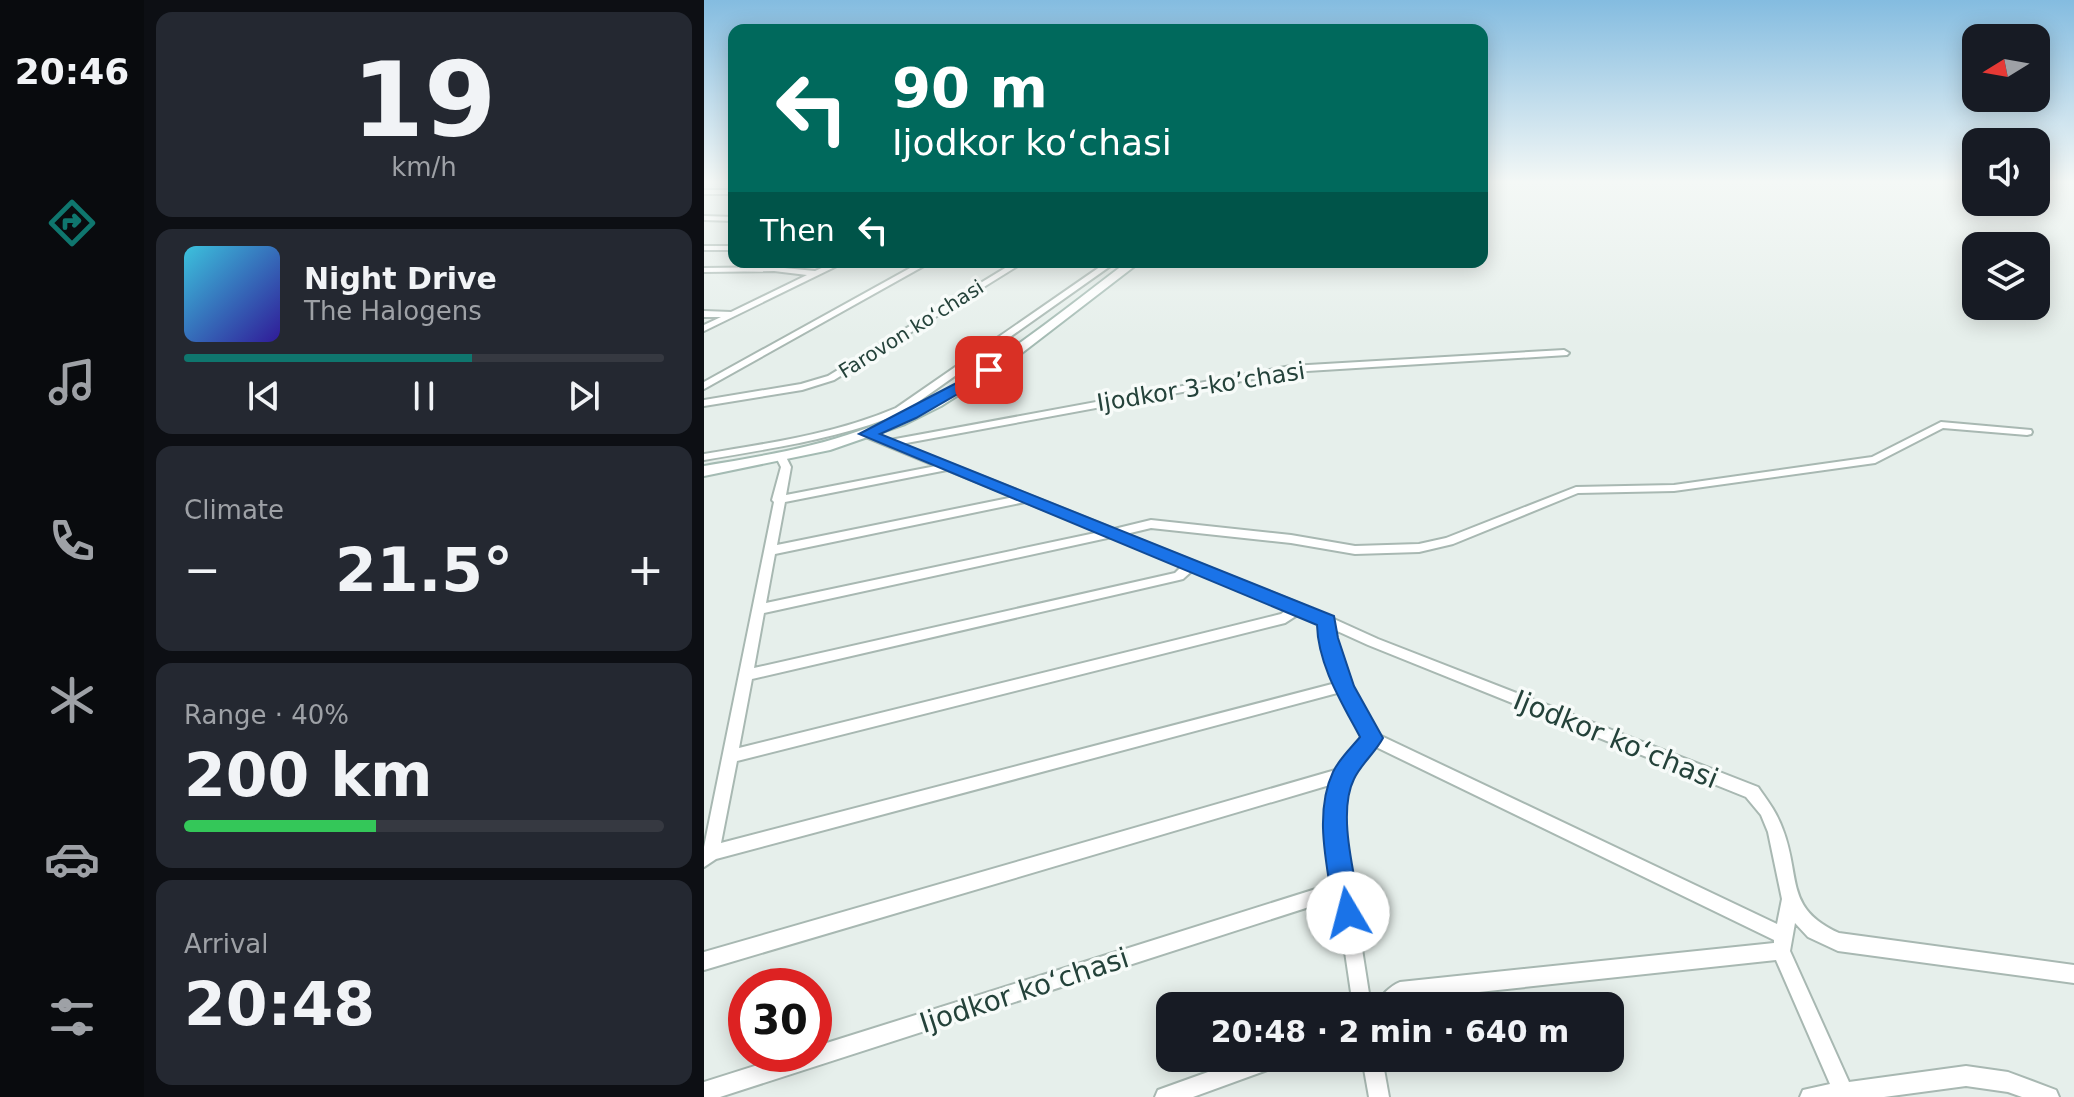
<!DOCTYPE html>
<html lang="en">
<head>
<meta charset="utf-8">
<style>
	body { margin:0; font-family:"DejaVu Sans",sans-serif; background:#242831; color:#f1f3f6; height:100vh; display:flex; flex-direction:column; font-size:30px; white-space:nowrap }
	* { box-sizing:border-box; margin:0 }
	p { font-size:26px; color:#9ea1a6 }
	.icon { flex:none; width:44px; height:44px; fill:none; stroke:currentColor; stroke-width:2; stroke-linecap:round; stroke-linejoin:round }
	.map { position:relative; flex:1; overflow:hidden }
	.panel { display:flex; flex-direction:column; gap:12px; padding:12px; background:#0d0f14; width:560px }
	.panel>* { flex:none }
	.top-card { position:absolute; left:24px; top:24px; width:760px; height:244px; border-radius:16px; box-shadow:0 4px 20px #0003; background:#00695c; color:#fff; overflow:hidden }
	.needle { width:52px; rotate:259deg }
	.tools { position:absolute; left:1258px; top:24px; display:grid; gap:16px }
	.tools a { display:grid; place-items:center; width:88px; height:88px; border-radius:16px; background:#171b24; box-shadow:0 4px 20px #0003; font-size:40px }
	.speed { position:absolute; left:24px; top:968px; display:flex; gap:16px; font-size:40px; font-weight:700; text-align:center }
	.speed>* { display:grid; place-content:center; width:104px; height:104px; border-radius:50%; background:#171b24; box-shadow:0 4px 20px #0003; line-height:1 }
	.speed .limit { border:12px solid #d22; background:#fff; color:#111 }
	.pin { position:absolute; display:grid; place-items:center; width:68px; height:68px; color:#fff; margin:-34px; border-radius:16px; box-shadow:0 4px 12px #0006 }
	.me { position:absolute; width:88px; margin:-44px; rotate:352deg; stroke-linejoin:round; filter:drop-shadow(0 0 6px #0008) }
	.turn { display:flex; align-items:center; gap:28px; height:168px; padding:0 32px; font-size:36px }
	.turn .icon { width:104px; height:104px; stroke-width:2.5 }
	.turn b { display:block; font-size:56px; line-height:68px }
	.then { display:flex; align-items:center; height:76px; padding:0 32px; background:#0003; gap:16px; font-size:30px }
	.big { font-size:60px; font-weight:700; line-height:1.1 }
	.panel .tile { flex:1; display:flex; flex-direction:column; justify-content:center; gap:12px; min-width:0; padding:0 28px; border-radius:16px; background:#242831 }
	.panel .dial { align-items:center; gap:0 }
	.dial b { font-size:104px; line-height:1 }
	.song { display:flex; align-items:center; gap:24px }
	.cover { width:96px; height:96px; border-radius:12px; background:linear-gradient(135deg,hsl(190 70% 55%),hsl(250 70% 35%)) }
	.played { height:8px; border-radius:4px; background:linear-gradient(90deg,#0f766e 60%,#363941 60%) }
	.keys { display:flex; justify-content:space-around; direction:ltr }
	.heat { display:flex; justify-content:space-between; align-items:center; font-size:44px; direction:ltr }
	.charge { height:12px; border-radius:6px; background:linear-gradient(90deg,#34c759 40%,#363941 0) }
	.trip { position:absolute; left:452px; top:992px; width:468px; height:80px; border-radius:16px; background:#171b24; box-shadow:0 4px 20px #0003; font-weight:700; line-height:80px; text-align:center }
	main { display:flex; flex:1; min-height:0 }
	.menu { display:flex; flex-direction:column; width:144px; justify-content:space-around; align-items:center; background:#090b0e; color:#9ea1a6 }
	.menu .icon { width:56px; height:56px }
	.menu .selected { color:#0f766e }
	.menu b { font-size:36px; color:#f1f3f6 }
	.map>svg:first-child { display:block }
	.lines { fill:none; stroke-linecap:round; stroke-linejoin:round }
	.minor-casing { stroke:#a8b8b2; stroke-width:4 }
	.secondary-casing { stroke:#a4bbb3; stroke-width:4 }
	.minor { fill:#fff; fill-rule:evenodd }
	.secondary { fill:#fff; fill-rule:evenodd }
	.route { fill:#1a73e8; stroke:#114b97; stroke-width:2 }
	.labels { text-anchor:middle; stroke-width:7; stroke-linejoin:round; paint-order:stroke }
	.far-street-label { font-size:20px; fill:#24423a; stroke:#f7fbf9 }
	.street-label { font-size:24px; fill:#24423a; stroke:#f7fbf9 }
	.near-street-label { font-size:28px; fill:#24423a; stroke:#f7fbf9 }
</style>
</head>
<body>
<main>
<nav class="menu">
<b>20:46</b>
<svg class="icon selected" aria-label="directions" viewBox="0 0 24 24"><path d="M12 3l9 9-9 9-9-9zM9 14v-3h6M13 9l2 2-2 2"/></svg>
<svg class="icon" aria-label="music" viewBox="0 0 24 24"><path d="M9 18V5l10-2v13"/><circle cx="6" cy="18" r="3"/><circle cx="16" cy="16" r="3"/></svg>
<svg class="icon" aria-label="phone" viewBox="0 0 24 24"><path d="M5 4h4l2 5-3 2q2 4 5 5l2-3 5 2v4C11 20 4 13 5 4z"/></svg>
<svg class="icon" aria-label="climate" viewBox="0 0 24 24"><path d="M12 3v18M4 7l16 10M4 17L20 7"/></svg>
<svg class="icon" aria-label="car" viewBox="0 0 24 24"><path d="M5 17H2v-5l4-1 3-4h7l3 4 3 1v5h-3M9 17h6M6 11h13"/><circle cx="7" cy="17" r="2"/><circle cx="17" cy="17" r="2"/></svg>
<svg class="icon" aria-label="filters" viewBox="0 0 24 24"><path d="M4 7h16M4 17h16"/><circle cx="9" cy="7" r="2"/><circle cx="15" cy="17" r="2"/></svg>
</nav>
<section class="panel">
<div class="tile dial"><b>19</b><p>km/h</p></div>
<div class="tile">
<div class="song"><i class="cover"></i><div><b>Night Drive</b><p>The Halogens</p></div></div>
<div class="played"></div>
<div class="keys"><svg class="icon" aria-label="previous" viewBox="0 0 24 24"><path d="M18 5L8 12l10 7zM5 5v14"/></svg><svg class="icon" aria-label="pause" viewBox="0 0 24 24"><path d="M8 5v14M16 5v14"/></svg><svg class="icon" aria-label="next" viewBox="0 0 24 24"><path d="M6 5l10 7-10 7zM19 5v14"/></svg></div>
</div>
<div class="tile"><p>Climate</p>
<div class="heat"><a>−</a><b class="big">21.5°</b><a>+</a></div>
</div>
<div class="tile"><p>Range · 40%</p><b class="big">200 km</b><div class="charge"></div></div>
<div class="tile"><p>Arrival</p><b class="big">20:48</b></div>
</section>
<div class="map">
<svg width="1370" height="1097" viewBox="0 0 1370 1097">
	<rect width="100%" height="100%" fill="#e6efeb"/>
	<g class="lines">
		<!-- minor casing -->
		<g class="minor-casing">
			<g id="minor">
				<rect x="0" y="190" width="30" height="4"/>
				<polygon points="0,216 30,217 30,221 0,220"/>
				<rect x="0" y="246" width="30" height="4"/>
				<polygon points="131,262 141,262 0,331 0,325 17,317 0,317 0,311 27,312 103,275 70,271 0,272 0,268 70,267 111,271"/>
				<polygon points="217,262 227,262 0,389 0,382"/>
				<polygon points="311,262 320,262 130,380 98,390 0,406 0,400 97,384 124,376"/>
				<path d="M403 262H412L200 412C136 439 68 448 0 460V454C66 443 131 434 192 408Z"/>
				<path d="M860 350 865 353 863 355 587 372 197 444 410 529 447 520 587 535 651 546 715 544 742 538 872 487 970 485 1168 457 1237 422 1327 430 1328 432 1327 434 1323 435 1239 428 1171 463 970 491 874 493 749 544 715 552 651 554 587 543 447 528 422 534 599 605 674 639 1054 787C1064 801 1073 813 1079 830 1097 877 1080 908 1135 933L1370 965V983L1134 951 1104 937 1091 923 1086 951 1145 1082 1262 1066 1304 1072 1352 1090 1355 1097H1318L1304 1092 1262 1086 1180 1097H1096L1099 1090 1126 1084 1072 960 700 1000 694 1006H672C676 996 686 986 696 982L1070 943V940L670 746 647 777 639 801 640 835 667 1006H649L633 898 16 1097H0V1082L89 1054H110V1047L631 883C626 850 618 816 629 784L0 970V952L635 769 660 737 637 692 12 859 0 867V847L70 502 68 500 77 467 72 457 73 455H81L87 467 82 495 232 466 159 436 158 434 159 432 163 431 186 440 587 366ZM243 470 310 497 73 545 81 502ZM321 502 396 532 62 603 71 554ZM408 537 478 566 471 573 50 668 60 613ZM489 570 584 609 577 614 35 748 48 679 475 580 479 579ZM595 614 617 624 621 652 632 683 17 843 33 761 581 623ZM631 630 664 645 1042 797 1057 815 1064 832 1078 899 1073 924 673 734C655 701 635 668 631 630Z"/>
				<polygon points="543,1058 580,1058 577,1065 489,1097 451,1097 454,1090"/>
				<polygon points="658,1058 678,1058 685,1097 665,1097"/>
			</g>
		</g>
		<!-- secondary casing -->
		<g class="secondary-casing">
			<path id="secondary" d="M423 262H436L306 362 237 406 201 424 126 450 0 476V466C52 457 105 449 155 431 256 396 339 326 423 262Z"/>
		</g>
		<!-- minor -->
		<use href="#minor" class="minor"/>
		<!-- secondary -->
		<use href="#secondary" class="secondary"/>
	</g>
	<!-- sky -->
	<linearGradient id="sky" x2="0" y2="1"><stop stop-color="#84bce0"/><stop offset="0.54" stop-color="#f4f8f6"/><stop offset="1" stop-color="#f4f8f6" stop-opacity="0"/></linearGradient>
	<rect width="1370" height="337" fill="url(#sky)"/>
	<!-- route -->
	<path class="route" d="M285 366 292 370 290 373 212 418 176 434 630 616 634 638 650 686 679 738C671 753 657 764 650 779 633 813 651 876 657 913L653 922 644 926 634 922 630 913C624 868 609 815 629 772 635 759 647 748 656 737 638 703 614 665 613 625L155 434Z"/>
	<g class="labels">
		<!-- far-street labels -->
		<g class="far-street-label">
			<text transform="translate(207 329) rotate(-32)" y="7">Farovon koʻchasi</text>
		</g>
		<!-- street labels -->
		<g class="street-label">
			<text transform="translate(497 387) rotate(-9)" y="8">Ijodkor 3-koʼchasi</text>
		</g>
		<!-- near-street labels -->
		<g class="near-street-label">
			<text transform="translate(912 739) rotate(22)" y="10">Ijodkor koʻchasi</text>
			<text transform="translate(320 990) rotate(-18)" y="10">Ijodkor koʻchasi</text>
		</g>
	</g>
</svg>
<div class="tools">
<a><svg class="needle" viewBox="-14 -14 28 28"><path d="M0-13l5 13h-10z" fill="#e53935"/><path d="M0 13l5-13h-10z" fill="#9ea1a6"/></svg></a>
<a><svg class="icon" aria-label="sound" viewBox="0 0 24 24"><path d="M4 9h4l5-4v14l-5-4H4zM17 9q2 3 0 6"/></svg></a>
<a><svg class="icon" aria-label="layers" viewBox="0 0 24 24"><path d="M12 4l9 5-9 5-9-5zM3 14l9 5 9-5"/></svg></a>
</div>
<div class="speed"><div class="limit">30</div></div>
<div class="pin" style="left:285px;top:370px;background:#d93025"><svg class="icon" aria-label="arrive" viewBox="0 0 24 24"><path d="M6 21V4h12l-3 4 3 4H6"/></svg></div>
<svg class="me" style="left:644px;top:913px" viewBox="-20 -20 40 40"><circle r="19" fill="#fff"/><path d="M0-13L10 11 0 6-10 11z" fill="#1a73e8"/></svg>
<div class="trip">20:48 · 2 min · 640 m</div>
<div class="top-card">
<div class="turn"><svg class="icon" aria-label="left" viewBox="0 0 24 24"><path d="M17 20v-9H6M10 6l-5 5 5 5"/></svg><div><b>90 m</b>Ijodkor koʻchasi</div></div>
<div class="then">Then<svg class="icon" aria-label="left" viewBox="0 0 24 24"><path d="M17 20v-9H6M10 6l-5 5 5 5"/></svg></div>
</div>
</div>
</main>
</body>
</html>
